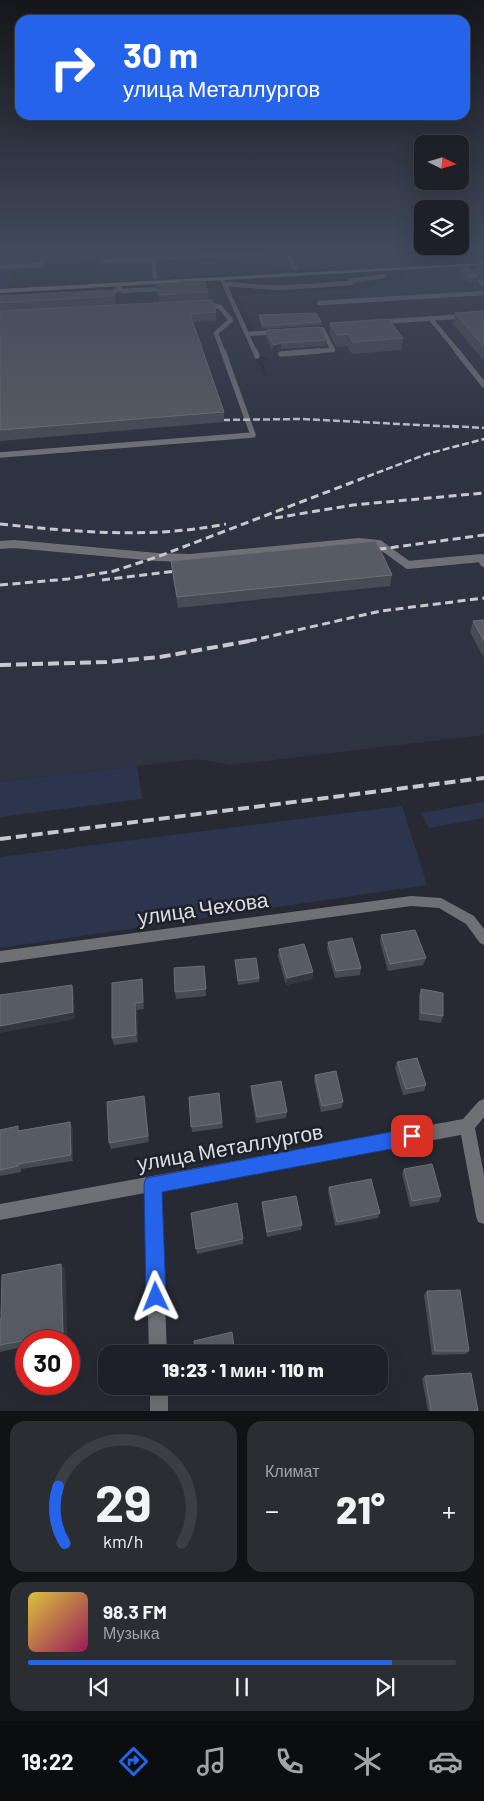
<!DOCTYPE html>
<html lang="ru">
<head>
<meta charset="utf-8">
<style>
	body { margin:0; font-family:Barlow,sans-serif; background:#2a2d32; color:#f1f3f6; height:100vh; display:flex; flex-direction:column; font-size:19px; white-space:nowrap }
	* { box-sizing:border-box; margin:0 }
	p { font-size:16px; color:#a0a3a7 }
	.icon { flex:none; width:28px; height:28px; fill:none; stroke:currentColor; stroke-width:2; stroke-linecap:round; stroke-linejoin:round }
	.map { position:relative; height:1411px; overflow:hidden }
	.side { display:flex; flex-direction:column; gap:10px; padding:10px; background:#101215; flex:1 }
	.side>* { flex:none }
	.guide { position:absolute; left:15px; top:15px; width:455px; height:105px; border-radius:15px; box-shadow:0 5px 20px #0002,0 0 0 1px #3b3e43; background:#2563eb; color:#fff; overflow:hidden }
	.needle { width:32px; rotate:95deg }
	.controls { position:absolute; left:414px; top:135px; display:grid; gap:10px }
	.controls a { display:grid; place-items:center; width:55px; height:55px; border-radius:10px; background:#1d2026; box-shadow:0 5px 20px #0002,0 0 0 1px #3b3e43; font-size:25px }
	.speed { position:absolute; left:15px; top:1330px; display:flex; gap:10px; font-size:25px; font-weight:700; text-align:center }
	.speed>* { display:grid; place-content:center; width:65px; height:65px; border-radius:50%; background:#1d2026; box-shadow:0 5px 20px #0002,0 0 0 1px #3b3e43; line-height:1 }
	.speed .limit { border:8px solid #d22; background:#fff; color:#111 }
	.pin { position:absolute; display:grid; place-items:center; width:42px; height:42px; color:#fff; margin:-21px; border-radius:10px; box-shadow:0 2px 8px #0006 }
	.me { position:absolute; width:55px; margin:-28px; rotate:358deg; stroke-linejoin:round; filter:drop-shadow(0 0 4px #0008) }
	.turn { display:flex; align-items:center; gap:18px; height:105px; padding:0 25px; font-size:22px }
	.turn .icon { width:65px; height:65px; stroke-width:2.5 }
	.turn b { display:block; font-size:35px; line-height:42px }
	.big { font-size:38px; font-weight:800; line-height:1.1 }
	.side .widget { flex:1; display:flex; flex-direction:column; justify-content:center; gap:8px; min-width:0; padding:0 18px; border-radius:15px; background:#2a2d32 }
	.side .dial { align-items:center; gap:0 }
	.dial svg { height:130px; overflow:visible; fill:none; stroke:#3b3e43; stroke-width:7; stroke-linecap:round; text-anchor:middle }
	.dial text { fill:#f1f3f6; stroke:none }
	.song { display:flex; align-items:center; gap:15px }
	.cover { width:60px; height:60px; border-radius:8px; background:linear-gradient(135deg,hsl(50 70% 55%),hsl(330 70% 35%)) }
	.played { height:5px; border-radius:2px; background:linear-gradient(90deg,#2563eb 85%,#3b3e43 85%) }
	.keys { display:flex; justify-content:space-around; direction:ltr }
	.heat { display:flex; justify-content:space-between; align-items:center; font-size:28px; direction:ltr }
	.side .tiles { flex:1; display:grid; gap:10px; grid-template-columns:1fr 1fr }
	.widget:last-child { grid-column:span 2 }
	.trip { position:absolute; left:98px; top:1345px; width:290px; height:50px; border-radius:15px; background:#1d2026; box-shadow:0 5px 20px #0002,0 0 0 1px #3b3e43; font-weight:800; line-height:50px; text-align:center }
	.tabs { display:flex; height:80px; justify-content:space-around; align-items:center; background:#0c0d0f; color:#a0a3a7 }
	.tabs .icon { width:35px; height:35px }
	.tabs .selected { color:#2563eb }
	.tabs b { font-size:22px; color:#f1f3f6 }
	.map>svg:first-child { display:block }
	.built { fill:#2e3342 }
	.green { fill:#2d354e }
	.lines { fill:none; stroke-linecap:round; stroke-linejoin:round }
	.path { stroke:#696c74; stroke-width:1; stroke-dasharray:0.5 2; stroke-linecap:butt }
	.service-far2 { stroke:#6f7075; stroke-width:4.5 }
	.service-far1 { stroke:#6f7075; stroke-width:5.5 }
	.service { stroke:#6f7075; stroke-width:8 }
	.minor { fill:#6f7075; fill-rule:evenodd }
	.tertiary { fill:#6f7075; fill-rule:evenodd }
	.secondary { fill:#95989f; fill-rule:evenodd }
	.rail-far2 { stroke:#c7c9cf; stroke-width:2.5; stroke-dasharray:7 3; stroke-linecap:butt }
	.rail-far1 { stroke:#c7c9cf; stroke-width:3; stroke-dasharray:8 4.5; stroke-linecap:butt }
	.rail { stroke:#c7c9cf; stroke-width:4; stroke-dasharray:11 5; stroke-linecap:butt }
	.wall { fill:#474b54 }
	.shaded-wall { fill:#343740 }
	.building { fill:#575b63; stroke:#6c6f78 }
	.route { fill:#2563eb; stroke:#184099 }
	.labels { text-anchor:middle; stroke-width:5; stroke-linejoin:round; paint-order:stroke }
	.near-street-label { font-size:21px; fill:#dcdee4; stroke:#1e2129 }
</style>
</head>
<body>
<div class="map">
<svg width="484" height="1411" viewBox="0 0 484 1411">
	<rect width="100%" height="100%" fill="#272a33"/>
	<!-- built -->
	<polygon class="built" points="484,266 484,735 231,765 198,759 0,782 0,301 219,288 265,376 263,361 269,360 268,357 261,357 250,332 255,332 253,325 236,295 371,288 377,284 376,281 478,276 472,269 472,267"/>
	<!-- green -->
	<g class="green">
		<polygon points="0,250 412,250 423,263 96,281 98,270 96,261 41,265 37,272 13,275 8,287 0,287"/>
		<polygon points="416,250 484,250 484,260 429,263"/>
		<polygon points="451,267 457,269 464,276 404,280 398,270"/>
		<polygon points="137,766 142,799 0,817 0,782"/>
		<polygon points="484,802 484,818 429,828 421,813"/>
		<polygon points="402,806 427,885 0,948 0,857"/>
	</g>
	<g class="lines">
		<!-- path -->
		<polyline class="path" points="414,250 423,260"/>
		<!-- service-far2 -->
		<g class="service-far2">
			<polyline points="103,250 102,261 286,252"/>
			<polyline points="153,250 155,277"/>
			<polyline points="286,250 295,269"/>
			<polyline points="0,267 41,265 45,250"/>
			<polyline points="223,281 255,352"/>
			<polyline points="480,281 484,285"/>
			<polyline points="225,284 279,288 351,283 350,281 384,276"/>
			<polyline points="117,285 122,291 177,288 177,281"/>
			<polyline points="105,295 120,289"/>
			<polyline points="203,303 220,307 231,320 216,333 223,352"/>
			<polyline points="319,303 484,293"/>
			<polyline points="430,318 458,352"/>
			<polyline points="379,322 484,315"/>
			<polyline points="247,334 276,332"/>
			<polyline points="302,352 333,350 322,329 309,330"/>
		</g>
		<!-- service-far1 -->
		<g class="service-far1">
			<polyline points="255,351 257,356"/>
			<polyline points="457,351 484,385"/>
			<polyline points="281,354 319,351"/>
			<polyline points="0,455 253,435 223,351"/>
		</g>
		<!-- service -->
		<polyline class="service" points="0,545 14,544 157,557 190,558 359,542 379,544 408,565 481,558 484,563"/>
		<!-- minor -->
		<g class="minor">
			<polygon points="484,1099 484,1117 475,1128 484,1175 484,1224 478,1222 476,1216 461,1135 161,1190 167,1354 149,1354 145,1193 0,1220 0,1204 463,1119 479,1101"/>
			<rect x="150" y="1386" width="18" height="25"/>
		</g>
		<!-- tertiary -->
		<polygon class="tertiary" points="411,896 441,898 474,916 484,929 484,945 480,943 466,924 439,908 411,906 0,963 0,951"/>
		<!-- secondary -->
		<polygon class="secondary" points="484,263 484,265 0,293 0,289"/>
		<!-- rail-far2 -->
		<g class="rail-far2">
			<polyline points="223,420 302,419 459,427"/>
			<polyline points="452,426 484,428"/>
			<polyline points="358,480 427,454 484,439"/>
		</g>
		<!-- rail-far1 -->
		<g class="rail-far1">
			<polyline points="275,518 353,505 484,493"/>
			<path d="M0 524C76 532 150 539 226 524"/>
			<polyline points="366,551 484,535"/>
			<polyline points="102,580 184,570"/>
			<polyline points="0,585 68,579 114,571 157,557 361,479"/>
			<polyline points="249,641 381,611 484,598"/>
		</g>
		<!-- rail -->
		<g class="rail">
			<polyline points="0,665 106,662 160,657 255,640"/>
			<polyline points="0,839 484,778"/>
		</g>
	</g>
	<!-- wall -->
	<g class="wall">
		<rect x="134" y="250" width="15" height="5"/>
		<rect x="157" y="250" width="14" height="4"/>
		<polygon points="477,260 484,260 484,280 479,277 477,274 476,282 468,283 457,272 458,266 474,273 477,274 475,271"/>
		<polygon points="177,284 208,292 208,300 159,303 157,293 156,285"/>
		<polygon points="114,290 116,305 216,312 216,321 193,322 224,412 224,422 0,441 0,296"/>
		<polygon points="484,311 484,361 453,324 455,313"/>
		<polygon points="259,315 321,322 321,325 263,329 259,319"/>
		<polygon points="330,323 403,338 401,350 352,354 347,346 336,347 330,335"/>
		<polygon points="267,330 327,340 326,346 281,349 272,351 266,337"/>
		<polygon points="171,561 392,575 390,586 178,608 172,572"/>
		<polygon points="484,620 484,658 470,632 473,621"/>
		<polygon points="381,935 426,958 423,965 388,971 380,942"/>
		<polygon points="328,942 361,968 360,975 335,978 327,949"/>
		<polygon points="279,949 313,972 312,979 286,985 278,956"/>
		<polygon points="235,960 259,978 259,982 238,985"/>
		<polygon points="204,966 206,996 176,999 175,992"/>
		<polygon points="142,979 144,1009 137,1010 138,1042 114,1045 112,1038"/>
		<polygon points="421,989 443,1016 441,1023 419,1020 419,996"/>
		<polygon points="397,1062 426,1085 424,1091 403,1095 395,1068"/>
		<polygon points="315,1075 343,1102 342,1108 321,1112 314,1081"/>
		<polygon points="251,1086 287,1112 286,1118 256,1123 251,1093"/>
		<polygon points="189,1097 222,1123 223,1128 192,1132"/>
		<polygon points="145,1102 149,1142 111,1149 109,1143"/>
		<polygon points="73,1128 73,1161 21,1169 21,1172 0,1176 0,1130 20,1131"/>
		<polygon points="404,1169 441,1196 439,1202 410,1207 402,1174"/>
		<polygon points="329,1187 380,1213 378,1218 335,1226 328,1192"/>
		<polygon points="262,1202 302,1225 301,1230 267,1237 262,1207"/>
		<polygon points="191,1213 243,1239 243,1244 197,1254"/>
		<polygon points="61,1264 65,1270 67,1338 51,1341 26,1341 26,1346 0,1352 0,1319"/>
		<polygon points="427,1291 469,1351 466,1354 432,1355 424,1295"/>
		<polygon points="425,1376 478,1411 428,1411 422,1379"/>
	</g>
	<!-- shaded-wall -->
	<g class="shaded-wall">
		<polygon points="281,343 281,349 272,351 273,345"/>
		<polygon points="313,972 312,979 286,985 287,978"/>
		<polygon points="142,979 143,986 144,1009 143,1002"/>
		<polygon points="72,985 74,992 75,1019 0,1033 0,1026"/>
		<polygon points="135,1003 137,1010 138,1042 136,1035"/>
		<polygon points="144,1096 145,1102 149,1142 148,1136"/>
		<polygon points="70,1122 73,1128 73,1161 71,1155"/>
		<polygon points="61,1264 65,1270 67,1338 63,1333"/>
	</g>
	<!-- building -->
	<g class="building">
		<polygon points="134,250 149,250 149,252 133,253"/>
		<rect x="157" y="250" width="14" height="1"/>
		<polygon points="477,260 484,260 484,269 481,267"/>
		<polygon points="465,265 474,273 477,274 477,277 469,277 458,266"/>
		<polygon points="181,281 204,281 208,292 159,295 156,285 177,284"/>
		<polygon points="114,290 115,296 0,303 0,296"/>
		<polygon points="212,300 216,312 190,314 224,412 0,430 0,311"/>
		<polygon points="484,311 484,347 455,313"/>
		<polygon points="316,313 321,322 263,326 259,315"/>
		<polygon points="388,319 403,338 353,342 348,334 337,335 330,323"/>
		<polygon points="320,327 327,340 281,343 273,345 267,330"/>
		<polygon points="376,541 392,575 177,597 171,561"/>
		<polygon points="484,620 484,641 473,621"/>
		<polygon points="415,930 426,958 390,964 381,935"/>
		<polygon points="352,938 361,968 336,971 328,942"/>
		<polygon points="304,944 313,972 287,978 279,949"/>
		<polygon points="256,958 259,978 238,981 235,960"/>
		<polygon points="204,966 206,989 175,992 174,968"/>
		<polygon points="142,979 143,1002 135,1003 136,1035 112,1038 112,983"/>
		<polygon points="72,985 73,1012 0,1026 0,995"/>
		<polygon points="421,989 443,993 443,1016 421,1013"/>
		<polygon points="417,1058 426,1085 406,1089 397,1062"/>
		<polygon points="336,1071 343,1102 322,1106 315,1075"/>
		<polygon points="281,1081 287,1112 257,1117 251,1086"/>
		<polygon points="219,1093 222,1123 191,1127 189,1097"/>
		<polygon points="144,1096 148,1136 109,1143 107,1102"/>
		<polygon points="70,1122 71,1155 18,1164 18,1166 0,1170 0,1130 18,1126 18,1131"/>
		<polygon points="432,1164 441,1196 412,1201 404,1169"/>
		<polygon points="371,1179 380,1213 337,1222 329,1187"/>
		<polygon points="296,1196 302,1225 267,1232 262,1202"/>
		<polygon points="237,1203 243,1239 196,1249 191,1213"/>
		<polygon points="61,1264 63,1333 0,1345 0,1319 1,1319 2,1275"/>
		<polygon points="460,1290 469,1351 435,1351 427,1291"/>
		<polygon points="232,1332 235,1354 196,1354 194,1341"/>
		<polygon points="471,1373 478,1411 431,1411 425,1376"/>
	</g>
	<!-- sky -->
	<linearGradient id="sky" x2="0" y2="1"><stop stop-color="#15171c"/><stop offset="0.56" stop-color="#414a5b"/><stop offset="1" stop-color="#414a5b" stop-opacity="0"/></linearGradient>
	<rect width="484" height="447" fill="url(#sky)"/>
	<!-- route -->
	<polygon class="route" points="412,1128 418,1130 420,1136 418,1143 412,1145 162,1192 166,1297 163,1304 156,1307 149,1304 146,1297 144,1184 146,1178"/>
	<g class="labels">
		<!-- near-street labels -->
		<g class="near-street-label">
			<text transform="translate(203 909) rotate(-8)" y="7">улица Чехова</text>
			<text transform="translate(230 1148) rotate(-10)" y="7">улица Металлургов</text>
		</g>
	</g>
</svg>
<div class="controls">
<a><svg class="needle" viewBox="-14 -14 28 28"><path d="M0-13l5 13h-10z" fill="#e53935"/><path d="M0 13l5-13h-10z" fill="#a0a3a7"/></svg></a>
<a><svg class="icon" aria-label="layers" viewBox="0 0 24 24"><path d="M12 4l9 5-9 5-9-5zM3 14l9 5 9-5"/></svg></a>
</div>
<div class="speed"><div class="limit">30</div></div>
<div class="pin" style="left:412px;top:1136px;background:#d93025"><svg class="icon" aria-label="arrive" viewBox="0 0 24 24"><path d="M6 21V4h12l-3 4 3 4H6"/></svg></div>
<svg class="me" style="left:156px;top:1297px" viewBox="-20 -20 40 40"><path d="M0-17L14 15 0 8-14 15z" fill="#2563eb" stroke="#fff" stroke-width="4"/></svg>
<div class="trip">19:23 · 1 мин · 110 m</div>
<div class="guide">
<div class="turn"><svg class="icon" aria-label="right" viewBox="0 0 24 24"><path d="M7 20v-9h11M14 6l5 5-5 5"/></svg><div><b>30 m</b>улица Металлургов</div></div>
</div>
</div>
<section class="side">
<div class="tiles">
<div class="widget dial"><svg viewBox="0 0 100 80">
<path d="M14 69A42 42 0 1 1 86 69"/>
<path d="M14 69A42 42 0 0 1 10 34" stroke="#2563eb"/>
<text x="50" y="56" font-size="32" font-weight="700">29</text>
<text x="50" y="72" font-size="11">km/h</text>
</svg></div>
<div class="widget"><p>Климат</p>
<div class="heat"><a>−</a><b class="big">21°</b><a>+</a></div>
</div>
<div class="widget">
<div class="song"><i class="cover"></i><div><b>98.3 FM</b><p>Музыка</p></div></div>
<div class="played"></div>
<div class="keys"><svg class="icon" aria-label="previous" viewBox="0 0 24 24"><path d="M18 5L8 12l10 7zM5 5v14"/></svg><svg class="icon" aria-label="pause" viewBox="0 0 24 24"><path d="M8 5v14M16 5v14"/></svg><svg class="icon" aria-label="next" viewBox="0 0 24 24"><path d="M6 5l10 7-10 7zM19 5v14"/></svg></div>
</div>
</div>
</section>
<nav class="tabs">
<b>19:22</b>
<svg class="icon selected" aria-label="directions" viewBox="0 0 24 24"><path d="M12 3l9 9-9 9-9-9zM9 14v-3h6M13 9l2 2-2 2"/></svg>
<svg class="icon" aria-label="music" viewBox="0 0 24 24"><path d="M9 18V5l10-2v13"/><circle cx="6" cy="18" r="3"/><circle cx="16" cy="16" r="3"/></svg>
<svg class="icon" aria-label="phone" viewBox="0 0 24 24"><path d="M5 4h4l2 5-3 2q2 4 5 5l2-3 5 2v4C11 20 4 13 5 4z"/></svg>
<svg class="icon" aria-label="climate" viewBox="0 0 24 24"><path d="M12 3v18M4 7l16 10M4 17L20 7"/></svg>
<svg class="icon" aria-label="car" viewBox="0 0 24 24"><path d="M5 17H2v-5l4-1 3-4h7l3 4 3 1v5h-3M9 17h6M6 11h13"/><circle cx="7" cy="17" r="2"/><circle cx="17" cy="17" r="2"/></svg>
</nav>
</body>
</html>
